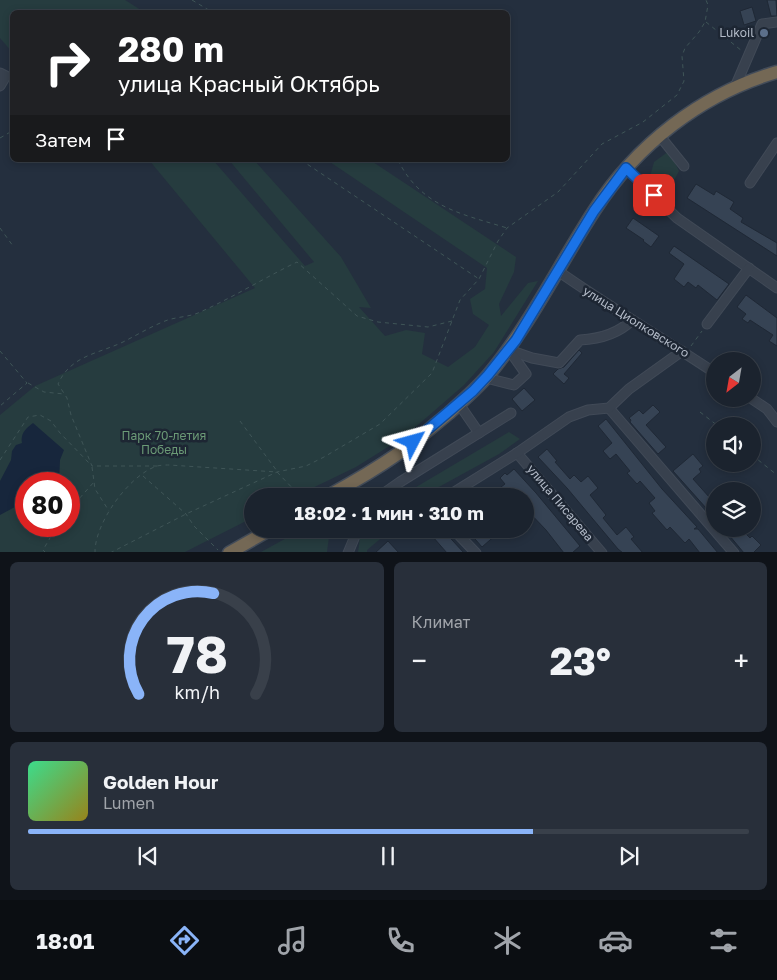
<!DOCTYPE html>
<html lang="ru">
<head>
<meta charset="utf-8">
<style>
	body { margin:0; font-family:"Golos Text",sans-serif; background:#282f3a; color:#f1f3f6; height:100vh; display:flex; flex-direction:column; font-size:19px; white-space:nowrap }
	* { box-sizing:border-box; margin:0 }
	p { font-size:16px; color:#a0a4aa }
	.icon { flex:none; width:28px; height:28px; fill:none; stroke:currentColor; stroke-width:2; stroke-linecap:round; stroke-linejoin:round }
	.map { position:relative; height:552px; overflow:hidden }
	.panel { display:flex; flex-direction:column; gap:10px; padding:10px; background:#0f1319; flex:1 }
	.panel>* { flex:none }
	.banner { position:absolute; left:10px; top:10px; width:500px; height:152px; border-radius:8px; box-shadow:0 2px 8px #0003,0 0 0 1px #39404a; background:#202124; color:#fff; overflow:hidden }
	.needle { width:32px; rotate:211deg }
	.buttons { position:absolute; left:706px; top:352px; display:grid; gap:10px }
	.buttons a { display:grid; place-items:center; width:55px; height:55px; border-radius:50%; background:#1b232e; box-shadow:0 2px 8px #0003,0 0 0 1px #39404a; font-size:25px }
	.speed { position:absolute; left:15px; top:472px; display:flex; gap:10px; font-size:25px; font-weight:700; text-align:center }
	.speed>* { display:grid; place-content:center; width:65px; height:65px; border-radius:50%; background:#1b232e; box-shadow:0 2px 8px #0003,0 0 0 1px #39404a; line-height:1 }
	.speed .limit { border:8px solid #d22; background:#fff; color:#111 }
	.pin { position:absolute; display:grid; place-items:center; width:42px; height:42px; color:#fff; margin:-21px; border-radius:10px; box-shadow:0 2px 8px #0006 }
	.me { position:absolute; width:55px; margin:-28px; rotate:51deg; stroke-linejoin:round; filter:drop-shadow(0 0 4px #0008) }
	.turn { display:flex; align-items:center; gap:18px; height:105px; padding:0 25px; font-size:22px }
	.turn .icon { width:65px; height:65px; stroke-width:2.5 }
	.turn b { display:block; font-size:35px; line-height:42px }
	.then { display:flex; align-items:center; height:48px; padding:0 25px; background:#0003; gap:10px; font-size:19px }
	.big { font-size:38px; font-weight:700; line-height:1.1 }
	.panel .widget { flex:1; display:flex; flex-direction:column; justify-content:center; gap:8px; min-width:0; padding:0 18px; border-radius:8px; background:#282f3a }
	.panel .dial { align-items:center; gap:0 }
	.dial svg { height:130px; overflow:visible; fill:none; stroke:#39404a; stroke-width:7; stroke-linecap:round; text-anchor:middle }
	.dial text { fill:#f1f3f6; stroke:none }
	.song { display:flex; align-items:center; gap:15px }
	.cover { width:60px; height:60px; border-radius:8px; background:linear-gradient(135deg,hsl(150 70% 55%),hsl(50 70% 35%)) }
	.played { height:5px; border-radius:2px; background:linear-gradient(90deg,#8ab4f8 70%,#39404a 70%) }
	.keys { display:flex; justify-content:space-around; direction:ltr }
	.heat { display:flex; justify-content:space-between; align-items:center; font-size:28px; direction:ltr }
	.panel .tiles { flex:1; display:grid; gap:10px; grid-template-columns:1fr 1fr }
	.widget:last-child { grid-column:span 2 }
	.trip { position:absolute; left:244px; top:488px; width:290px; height:50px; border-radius:25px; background:#1b232e; box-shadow:0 2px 8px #0003,0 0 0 1px #39404a; font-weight:700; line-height:50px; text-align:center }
	.menu { display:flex; height:80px; justify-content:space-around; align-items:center; background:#0b0e12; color:#a0a4aa }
	.menu .icon { width:35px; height:35px }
	.menu .on { color:#8ab4f8 }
	.menu b { font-size:22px; color:#f1f3f6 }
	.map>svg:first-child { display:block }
	.green { fill:#263c3f; fill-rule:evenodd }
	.water { fill:#17263c }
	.building { fill:#364354; stroke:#1f2835 }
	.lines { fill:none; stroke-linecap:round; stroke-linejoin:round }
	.minor-casing { stroke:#414a57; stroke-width:11 }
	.highway-casing { stroke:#434c59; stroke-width:15 }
	.path { stroke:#3f5557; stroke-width:1; stroke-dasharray:4 4; stroke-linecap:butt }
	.minor { stroke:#38414e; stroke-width:9 }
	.highway { stroke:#746855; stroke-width:12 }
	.route-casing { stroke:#114b97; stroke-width:12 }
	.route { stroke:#1a73e8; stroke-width:9 }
	.service-dot { fill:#5c6f8a; stroke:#1d2633; stroke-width:2 }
	.labels { text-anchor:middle; stroke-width:5; stroke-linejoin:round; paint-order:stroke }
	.poi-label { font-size:12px; fill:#b4bcc9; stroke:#1d2633; text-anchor:end }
	.street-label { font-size:12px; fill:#b4bcc9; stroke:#1d2633 }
	.park-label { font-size:12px; fill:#6b9a76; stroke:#1d2633 }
</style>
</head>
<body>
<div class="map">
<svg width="777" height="553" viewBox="0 0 777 553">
	<rect width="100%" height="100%" fill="#242f3e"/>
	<!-- green -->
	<g class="green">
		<polygon points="0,0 125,0 144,12 12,12 12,52 0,38"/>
		<polygon points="669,151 679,171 665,197 649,180 654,162"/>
		<path d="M149 160H213L305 266 314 262 229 160H254L341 257 371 308 359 307 385 336 406 330 425 333 422 354 448 367 475 347 489 325 473 314 470 299 485 289 487 268 327 160H370L516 257 514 272 499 304 501 316 528 283 538 281 494 352 464 385 404 437 356 467 296 496H252V518L185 552 0 553V415L35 386 255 288ZM26 484H69V526H26Z"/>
		<polygon points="509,432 520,439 499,454 437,488 427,496 401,496"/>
		<polygon points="303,529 330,529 327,552 261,552"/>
		<polygon points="370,529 392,529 367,550 367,552 358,552 360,538"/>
	</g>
	<!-- water -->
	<path class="water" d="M33 423 64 450 60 460 59 484H26V501L0 515V481L11 460 12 451 16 445 22 443C20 434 26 428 33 423Z"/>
	<!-- building -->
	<g class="building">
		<polygon points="767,0 776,0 777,16 771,16"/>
		<polygon points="752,7 756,21 744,25 740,11"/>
		<polygon points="696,184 714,195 716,191 734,202 730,209 743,218 741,222 777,243 777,256 687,198"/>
		<polygon points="633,218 659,236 651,247 643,241 644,240 626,228"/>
		<polygon points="674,246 729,284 717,300 698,285 696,288 688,282 684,287 674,279 684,264 669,253"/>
		<polygon points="746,295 777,318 777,346 769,341 773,335 750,320 748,323 742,319 746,314 737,307"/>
		<polygon points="579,350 582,353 564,374 569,378 564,384 553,374 558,369 564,367"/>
		<polygon points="524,388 535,400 522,411 512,399"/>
		<polygon points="653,405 660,412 646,425 666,447 658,454 630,422 631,420 629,418 639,410 643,414"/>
		<polygon points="606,419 662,489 697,527 694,529 698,529 718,553 700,553 689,539 685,543 670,527 667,530 652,513 655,511 649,503 655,498 640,481 637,484 627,473 630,471 616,454 610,459 603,451 612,443 598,426"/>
		<polygon points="547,449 557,461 555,462 570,479 574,475 581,482 588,476 598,488 590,495 606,515 603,518 617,535 626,527 634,537 631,539 643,553 623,553 618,549 567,488 538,457"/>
		<polygon points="693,454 703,466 699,469 701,472 693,479 710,498 715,494 715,518 673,471"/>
		<polygon points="514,469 536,493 580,546 572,553 564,553 546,530 525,508 525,496 510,496 501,487 505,484 500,478 505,473 507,475"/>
		<polygon points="442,529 464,553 447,553 433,537"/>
		<polygon points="473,529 494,529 498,533 482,547 469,532"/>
		<polygon points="724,529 741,529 750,538 752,536 761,545 753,553 744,553"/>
		<polygon points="388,541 399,553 375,553"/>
	</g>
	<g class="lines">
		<!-- minor casing -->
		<g class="minor-casing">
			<g id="minor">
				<polyline points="0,73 6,76 0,86"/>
				<polyline points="735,87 762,24 777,22"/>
				<polyline points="659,135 684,166"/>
				<polyline points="626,168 677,218 777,288"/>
				<polyline points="750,183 777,143"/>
				<path d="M558 271C609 307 663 338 715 373"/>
				<polyline points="707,324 749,268"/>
				<path d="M509 350 532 358 559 363 580 340C599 339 618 334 632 320"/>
				<polyline points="486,378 514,385 526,374 509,350"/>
				<polyline points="752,399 767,409 777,422"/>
				<polyline points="459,404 479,433"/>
				<polyline points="609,408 734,553"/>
				<polyline points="517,453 602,553"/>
				<polyline points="350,483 357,496"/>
				<polyline points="380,496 400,482 511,413"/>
				<polyline points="448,496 517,453 569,417 588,410 609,408 629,389 682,351"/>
				<polyline points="453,529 476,553"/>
				<polyline points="348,553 358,529"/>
			</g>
		</g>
		<!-- highway casing -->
		<g class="highway-casing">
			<g id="highway">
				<path d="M328 496C352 483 376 469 399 453 416 441 433 426 449 413 463 400 478 388 490 373 531 323 559 265 594 211 636 145 701 94 777 72"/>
				<polyline points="229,553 271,529"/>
			</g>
		</g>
		<!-- path -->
		<g class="path">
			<polyline points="192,0 212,12"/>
			<polyline points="706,22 742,51"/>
			<polyline points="0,138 12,131"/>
			<polyline points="301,160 479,279"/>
			<path d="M398 160C421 207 462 214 507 228"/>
			<polyline points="0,228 13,246"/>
			<polyline points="691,346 702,331"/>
			<polyline points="0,351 27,383 0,406"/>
			<polyline points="28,383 44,392 64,394"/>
			<polyline points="700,412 718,426"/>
			<polyline points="240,421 277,471"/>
			<polyline points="752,455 777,475"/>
			<polyline points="0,460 28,417 40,415 51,421 60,433 90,464"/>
			<path d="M157 466H92L71 415 67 398 58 384C71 355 98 354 123 342 137 335 150 327 165 321 175 317 188 317 198 313 232 298 264 278 297 262L357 316 378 322 428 327 452 321"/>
			<polyline points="92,467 95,489 109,511"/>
			<polyline points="143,476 186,514 194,526 218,550"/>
			<polyline points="69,510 94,482"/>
			<polyline points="46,553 43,550 57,526"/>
			<path d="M95 553C94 524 129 475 157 466 161 465 166 465 169 465L277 472 300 496"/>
			<polyline points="110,553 186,514 277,472 306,466 324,457 380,424 432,373 460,300 479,279 498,241 507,228 558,192 602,144 643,122 677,95 684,81 682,56 685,48 699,32 705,22 708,5 706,0"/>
		</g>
		<!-- minor -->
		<use href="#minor" class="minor"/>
		<!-- highway -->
		<use href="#highway" class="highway"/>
	</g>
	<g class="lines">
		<!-- route casing -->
		<g class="route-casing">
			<polyline id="route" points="413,442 473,391 488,375 516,340 594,211 626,168 654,195"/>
		</g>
		<!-- route -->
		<use href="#route" class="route"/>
	</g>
	<!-- markers -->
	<circle class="service-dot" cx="764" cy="33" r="5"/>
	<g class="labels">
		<!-- poi labels -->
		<g class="poi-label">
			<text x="754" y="37">Lukoil</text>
		</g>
		<!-- street labels -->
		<g class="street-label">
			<text transform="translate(636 322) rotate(32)" y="4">улица Циолковского</text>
			<text transform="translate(560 503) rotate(50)" y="4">улица Писарева</text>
		</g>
		<!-- park labels -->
		<g class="park-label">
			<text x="164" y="440">Парк 70-летия<tspan x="164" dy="14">Победы</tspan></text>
		</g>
	</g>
</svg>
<div class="buttons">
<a><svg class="needle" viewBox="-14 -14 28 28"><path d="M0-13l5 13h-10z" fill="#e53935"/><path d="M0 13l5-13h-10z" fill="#a0a4aa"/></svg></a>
<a><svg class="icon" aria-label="sound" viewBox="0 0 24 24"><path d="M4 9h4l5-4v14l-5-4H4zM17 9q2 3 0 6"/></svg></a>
<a><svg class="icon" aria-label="layers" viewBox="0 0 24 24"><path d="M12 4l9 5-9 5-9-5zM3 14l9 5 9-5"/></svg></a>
</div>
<div class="speed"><div class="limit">80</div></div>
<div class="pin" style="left:654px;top:195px;background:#d93025"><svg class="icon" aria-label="arrive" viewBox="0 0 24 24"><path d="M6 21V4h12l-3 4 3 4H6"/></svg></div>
<svg class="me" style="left:413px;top:442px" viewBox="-20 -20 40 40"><path d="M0-17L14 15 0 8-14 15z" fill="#1a73e8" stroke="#fff" stroke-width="4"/></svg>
<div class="trip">18:02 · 1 мин · 310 m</div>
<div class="banner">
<div class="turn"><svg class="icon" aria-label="right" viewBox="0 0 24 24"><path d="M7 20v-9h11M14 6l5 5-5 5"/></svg><div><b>280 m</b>улица Красный Октябрь</div></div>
<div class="then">Затем<svg class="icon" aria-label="arrive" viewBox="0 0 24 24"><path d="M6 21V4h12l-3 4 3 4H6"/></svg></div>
</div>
</div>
<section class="panel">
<div class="tiles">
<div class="widget dial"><svg viewBox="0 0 100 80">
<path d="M14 69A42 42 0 1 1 86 69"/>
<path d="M14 69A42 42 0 0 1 60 7" stroke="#8ab4f8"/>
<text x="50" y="56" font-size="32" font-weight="700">78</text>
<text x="50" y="72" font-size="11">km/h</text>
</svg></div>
<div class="widget"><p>Климат</p>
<div class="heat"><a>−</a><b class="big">23°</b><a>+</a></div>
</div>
<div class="widget">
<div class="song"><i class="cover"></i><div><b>Golden Hour</b><p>Lumen</p></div></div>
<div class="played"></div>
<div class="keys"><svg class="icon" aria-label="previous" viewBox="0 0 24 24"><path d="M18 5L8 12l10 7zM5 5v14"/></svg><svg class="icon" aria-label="pause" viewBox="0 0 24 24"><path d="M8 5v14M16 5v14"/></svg><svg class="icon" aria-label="next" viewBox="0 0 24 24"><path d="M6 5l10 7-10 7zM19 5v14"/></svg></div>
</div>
</div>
</section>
<nav class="menu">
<b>18:01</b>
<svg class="icon on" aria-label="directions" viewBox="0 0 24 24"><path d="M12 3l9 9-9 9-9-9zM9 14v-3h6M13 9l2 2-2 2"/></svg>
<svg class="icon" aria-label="music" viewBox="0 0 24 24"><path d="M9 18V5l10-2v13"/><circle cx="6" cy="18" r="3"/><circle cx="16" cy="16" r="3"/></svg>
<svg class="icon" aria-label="phone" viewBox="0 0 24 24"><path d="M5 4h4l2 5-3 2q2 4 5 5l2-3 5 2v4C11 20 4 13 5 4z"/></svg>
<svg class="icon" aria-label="climate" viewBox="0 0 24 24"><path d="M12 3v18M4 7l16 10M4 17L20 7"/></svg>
<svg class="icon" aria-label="car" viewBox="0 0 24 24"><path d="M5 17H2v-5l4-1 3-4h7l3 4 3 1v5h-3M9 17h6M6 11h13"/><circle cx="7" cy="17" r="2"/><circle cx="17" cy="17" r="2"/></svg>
<svg class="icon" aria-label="filters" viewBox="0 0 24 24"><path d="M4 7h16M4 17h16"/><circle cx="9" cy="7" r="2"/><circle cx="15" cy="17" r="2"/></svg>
</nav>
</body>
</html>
